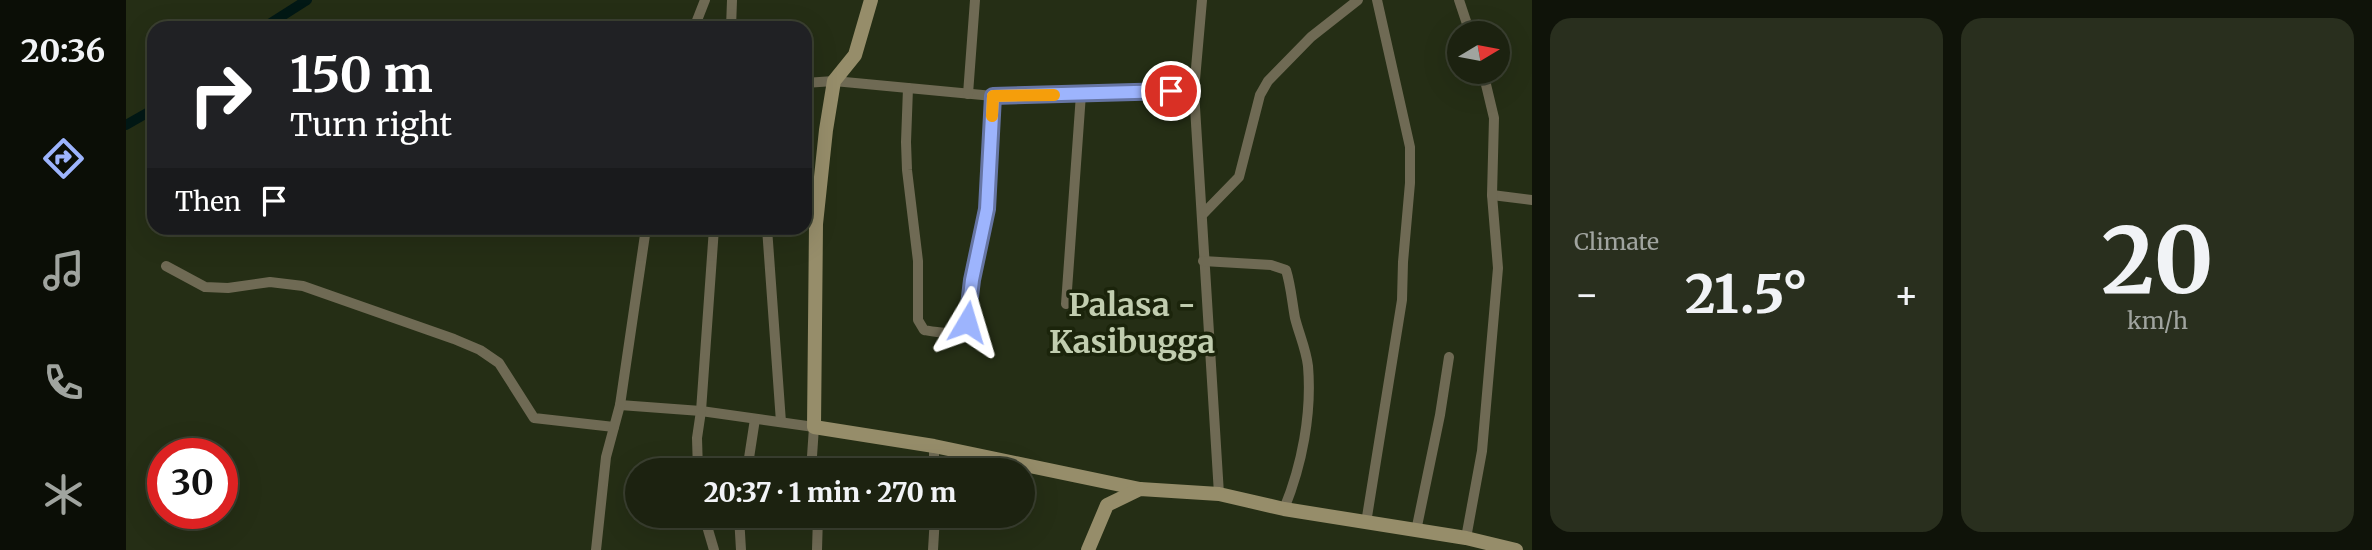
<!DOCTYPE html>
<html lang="en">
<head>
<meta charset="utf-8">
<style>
	body { margin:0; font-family:Merriweather,serif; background:#292f1e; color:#f1f3f6; height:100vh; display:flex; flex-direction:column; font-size:26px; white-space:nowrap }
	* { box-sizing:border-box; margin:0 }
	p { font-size:23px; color:#a0a49f }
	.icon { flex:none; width:38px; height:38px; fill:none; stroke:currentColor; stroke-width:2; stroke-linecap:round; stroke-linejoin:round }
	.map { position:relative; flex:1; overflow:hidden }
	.side { display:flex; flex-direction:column; gap:18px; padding:18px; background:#0f1309; width:840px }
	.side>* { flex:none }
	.hud { position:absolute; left:21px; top:21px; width:665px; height:214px; border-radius:21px; box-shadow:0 7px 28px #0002,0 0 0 2px #3a3f30; background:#202124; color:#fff; overflow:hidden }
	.needle { width:46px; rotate:80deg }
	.controls { position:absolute; left:1321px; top:21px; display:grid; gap:14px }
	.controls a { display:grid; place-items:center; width:63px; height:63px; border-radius:50%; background:#1c2210; box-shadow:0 7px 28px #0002,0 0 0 2px #3a3f30; font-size:35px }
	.speed { position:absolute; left:21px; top:438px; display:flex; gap:14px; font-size:35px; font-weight:700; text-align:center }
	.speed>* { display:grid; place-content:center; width:91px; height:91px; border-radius:50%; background:#1c2210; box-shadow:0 7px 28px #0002,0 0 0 2px #3a3f30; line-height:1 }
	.speed .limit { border:10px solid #d22; background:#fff; color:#111 }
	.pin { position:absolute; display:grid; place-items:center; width:60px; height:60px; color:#fff; margin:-30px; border:4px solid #fff; border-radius:50%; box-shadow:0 2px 7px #0007 }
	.me { position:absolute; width:77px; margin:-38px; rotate:7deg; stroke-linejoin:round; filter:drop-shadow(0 0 5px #0008) }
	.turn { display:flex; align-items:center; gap:24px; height:147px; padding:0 28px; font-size:32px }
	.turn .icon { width:91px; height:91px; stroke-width:2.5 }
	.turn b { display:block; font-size:49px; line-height:60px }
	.then { display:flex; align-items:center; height:66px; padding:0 28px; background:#0003; gap:14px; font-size:26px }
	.big { font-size:52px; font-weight:800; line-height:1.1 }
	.side .card { flex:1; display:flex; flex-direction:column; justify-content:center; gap:10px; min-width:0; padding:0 24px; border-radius:21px; background:#292f1e }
	.side .dial { align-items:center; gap:0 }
	.dial b { font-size:91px; line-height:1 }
	.heat { display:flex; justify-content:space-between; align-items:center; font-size:38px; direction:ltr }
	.side .tiles { flex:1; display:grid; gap:18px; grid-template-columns:repeat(2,1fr) }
	.trip { position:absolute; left:499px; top:458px; width:410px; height:70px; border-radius:35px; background:#1c2210; box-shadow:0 7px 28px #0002,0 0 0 2px #3a3f30; font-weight:800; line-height:70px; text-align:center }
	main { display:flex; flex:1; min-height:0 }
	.menu { display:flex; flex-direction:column; width:126px; justify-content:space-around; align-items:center; background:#0b0e06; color:#a0a49f }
	.menu .icon { width:49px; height:49px }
	.menu .active { color:#9db4fd }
	.menu b { font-size:32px; color:#f1f3f6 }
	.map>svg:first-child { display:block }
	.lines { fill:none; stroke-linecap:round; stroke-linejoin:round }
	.canal { stroke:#021815; stroke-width:10 }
	.street { stroke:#6f6a54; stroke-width:10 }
	.secondary { stroke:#968d6a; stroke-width:14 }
	.route-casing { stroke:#6675a4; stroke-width:18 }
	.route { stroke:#9db4fd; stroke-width:12 }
	.slow { stroke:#f59e0b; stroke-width:12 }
	.labels { text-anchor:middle; stroke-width:7; stroke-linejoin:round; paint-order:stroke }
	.district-label { font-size:32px; font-weight:bold; fill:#c1cdaf; stroke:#1b240b }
</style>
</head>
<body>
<main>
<nav class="menu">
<b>20:36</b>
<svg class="icon active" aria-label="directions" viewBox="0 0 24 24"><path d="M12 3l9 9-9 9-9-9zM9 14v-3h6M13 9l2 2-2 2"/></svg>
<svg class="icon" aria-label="music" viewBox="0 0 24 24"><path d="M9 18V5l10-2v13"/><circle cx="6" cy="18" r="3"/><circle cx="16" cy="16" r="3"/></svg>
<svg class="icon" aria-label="phone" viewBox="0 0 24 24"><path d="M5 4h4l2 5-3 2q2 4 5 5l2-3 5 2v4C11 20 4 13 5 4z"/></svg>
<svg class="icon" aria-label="climate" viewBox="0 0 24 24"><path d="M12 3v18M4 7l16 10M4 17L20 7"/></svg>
</nav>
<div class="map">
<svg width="1406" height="550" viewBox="0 0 1406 550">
	<rect width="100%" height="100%" fill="#252e15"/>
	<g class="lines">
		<!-- canal -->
		<g class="canal">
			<polyline points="137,28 181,0"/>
			<polyline points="0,125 28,109"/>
		</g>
		<!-- street -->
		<g class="street">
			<polyline points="1076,0 1068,91 1093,494"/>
			<polyline points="1333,0 1344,33"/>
			<polyline points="568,28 579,0"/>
			<polyline points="605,28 606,0"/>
			<polyline points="679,83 708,81 867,96 1068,91"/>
			<path d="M782 88 780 142 781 170 792 261V320L798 330C810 332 825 335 838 330L861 209 867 96"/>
			<polyline points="842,94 849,0"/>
			<polyline points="1366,195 1406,200"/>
			<polyline points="1077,214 1113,177 1134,95 1142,81 1185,37 1232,0"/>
			<polyline points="641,228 655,422"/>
			<path d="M1077 261 1145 265 1160 270C1165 286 1166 302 1169 318 1173 334 1180 349 1182 366 1186 414 1176 465 1158 509"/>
			<polyline points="40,266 79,287 102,288 144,282 177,286 328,339 354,350 373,363 408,418 488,427"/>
			<polyline points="940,304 955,94"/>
			<polyline points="494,405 575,411 688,427 685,471"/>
			<polyline points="808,446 808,471"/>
			<polyline points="572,471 571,438 575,411 588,228"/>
			<polyline points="621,471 629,419"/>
			<polyline points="578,516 588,550"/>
			<polyline points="613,516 615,550"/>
			<polyline points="1240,523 1276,300 1277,262 1284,183 1284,147 1251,0"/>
			<polyline points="1290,531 1314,415 1323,357"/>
			<polyline points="1340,538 1356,451 1372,268 1366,195 1368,118 1357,72"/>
			<polyline points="470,550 480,457 494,405 520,228"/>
			<polyline points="691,550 692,516"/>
			<polyline points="807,550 809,516"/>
		</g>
		<!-- secondary -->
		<g class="secondary">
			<polyline points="745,0 729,55 708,81 700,130 690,224 688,427 808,446 1014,489"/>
			<polyline points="962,550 981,505 1014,489 1093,494 1158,509 1340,538 1390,550"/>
		</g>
	</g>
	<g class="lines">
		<!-- route casing -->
		<g class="route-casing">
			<polyline id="route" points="841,322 846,280 861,209 867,96 1045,91"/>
		</g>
		<!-- route -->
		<use href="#route" class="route"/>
		<!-- slow -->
		<polyline class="slow" points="866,116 867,96 928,95"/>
	</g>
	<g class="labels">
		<!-- district labels -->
		<g class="district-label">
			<text x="1006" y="316">Palasa -<tspan x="1006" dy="37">Kasibugga</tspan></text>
		</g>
	</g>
</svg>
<div class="controls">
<a><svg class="needle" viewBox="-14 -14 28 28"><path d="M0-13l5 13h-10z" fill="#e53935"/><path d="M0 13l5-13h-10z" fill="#a0a49f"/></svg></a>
</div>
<div class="speed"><div class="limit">30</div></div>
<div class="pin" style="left:1045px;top:91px;background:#d93025"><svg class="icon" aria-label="arrive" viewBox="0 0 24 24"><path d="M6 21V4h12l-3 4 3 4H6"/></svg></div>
<svg class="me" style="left:841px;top:322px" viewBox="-20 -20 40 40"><path d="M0-17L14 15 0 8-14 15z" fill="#9db4fd" stroke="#fff" stroke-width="4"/></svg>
<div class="trip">20:37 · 1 min · 270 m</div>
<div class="hud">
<div class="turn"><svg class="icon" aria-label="right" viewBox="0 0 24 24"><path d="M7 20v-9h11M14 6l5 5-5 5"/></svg><div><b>150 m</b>Turn right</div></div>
<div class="then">Then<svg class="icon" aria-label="arrive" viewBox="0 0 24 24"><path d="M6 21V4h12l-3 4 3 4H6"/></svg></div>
</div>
</div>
<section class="side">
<div class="tiles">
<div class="card"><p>Climate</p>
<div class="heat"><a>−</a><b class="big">21.5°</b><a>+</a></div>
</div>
<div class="card dial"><b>20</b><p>km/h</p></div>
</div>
</section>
</main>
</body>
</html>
